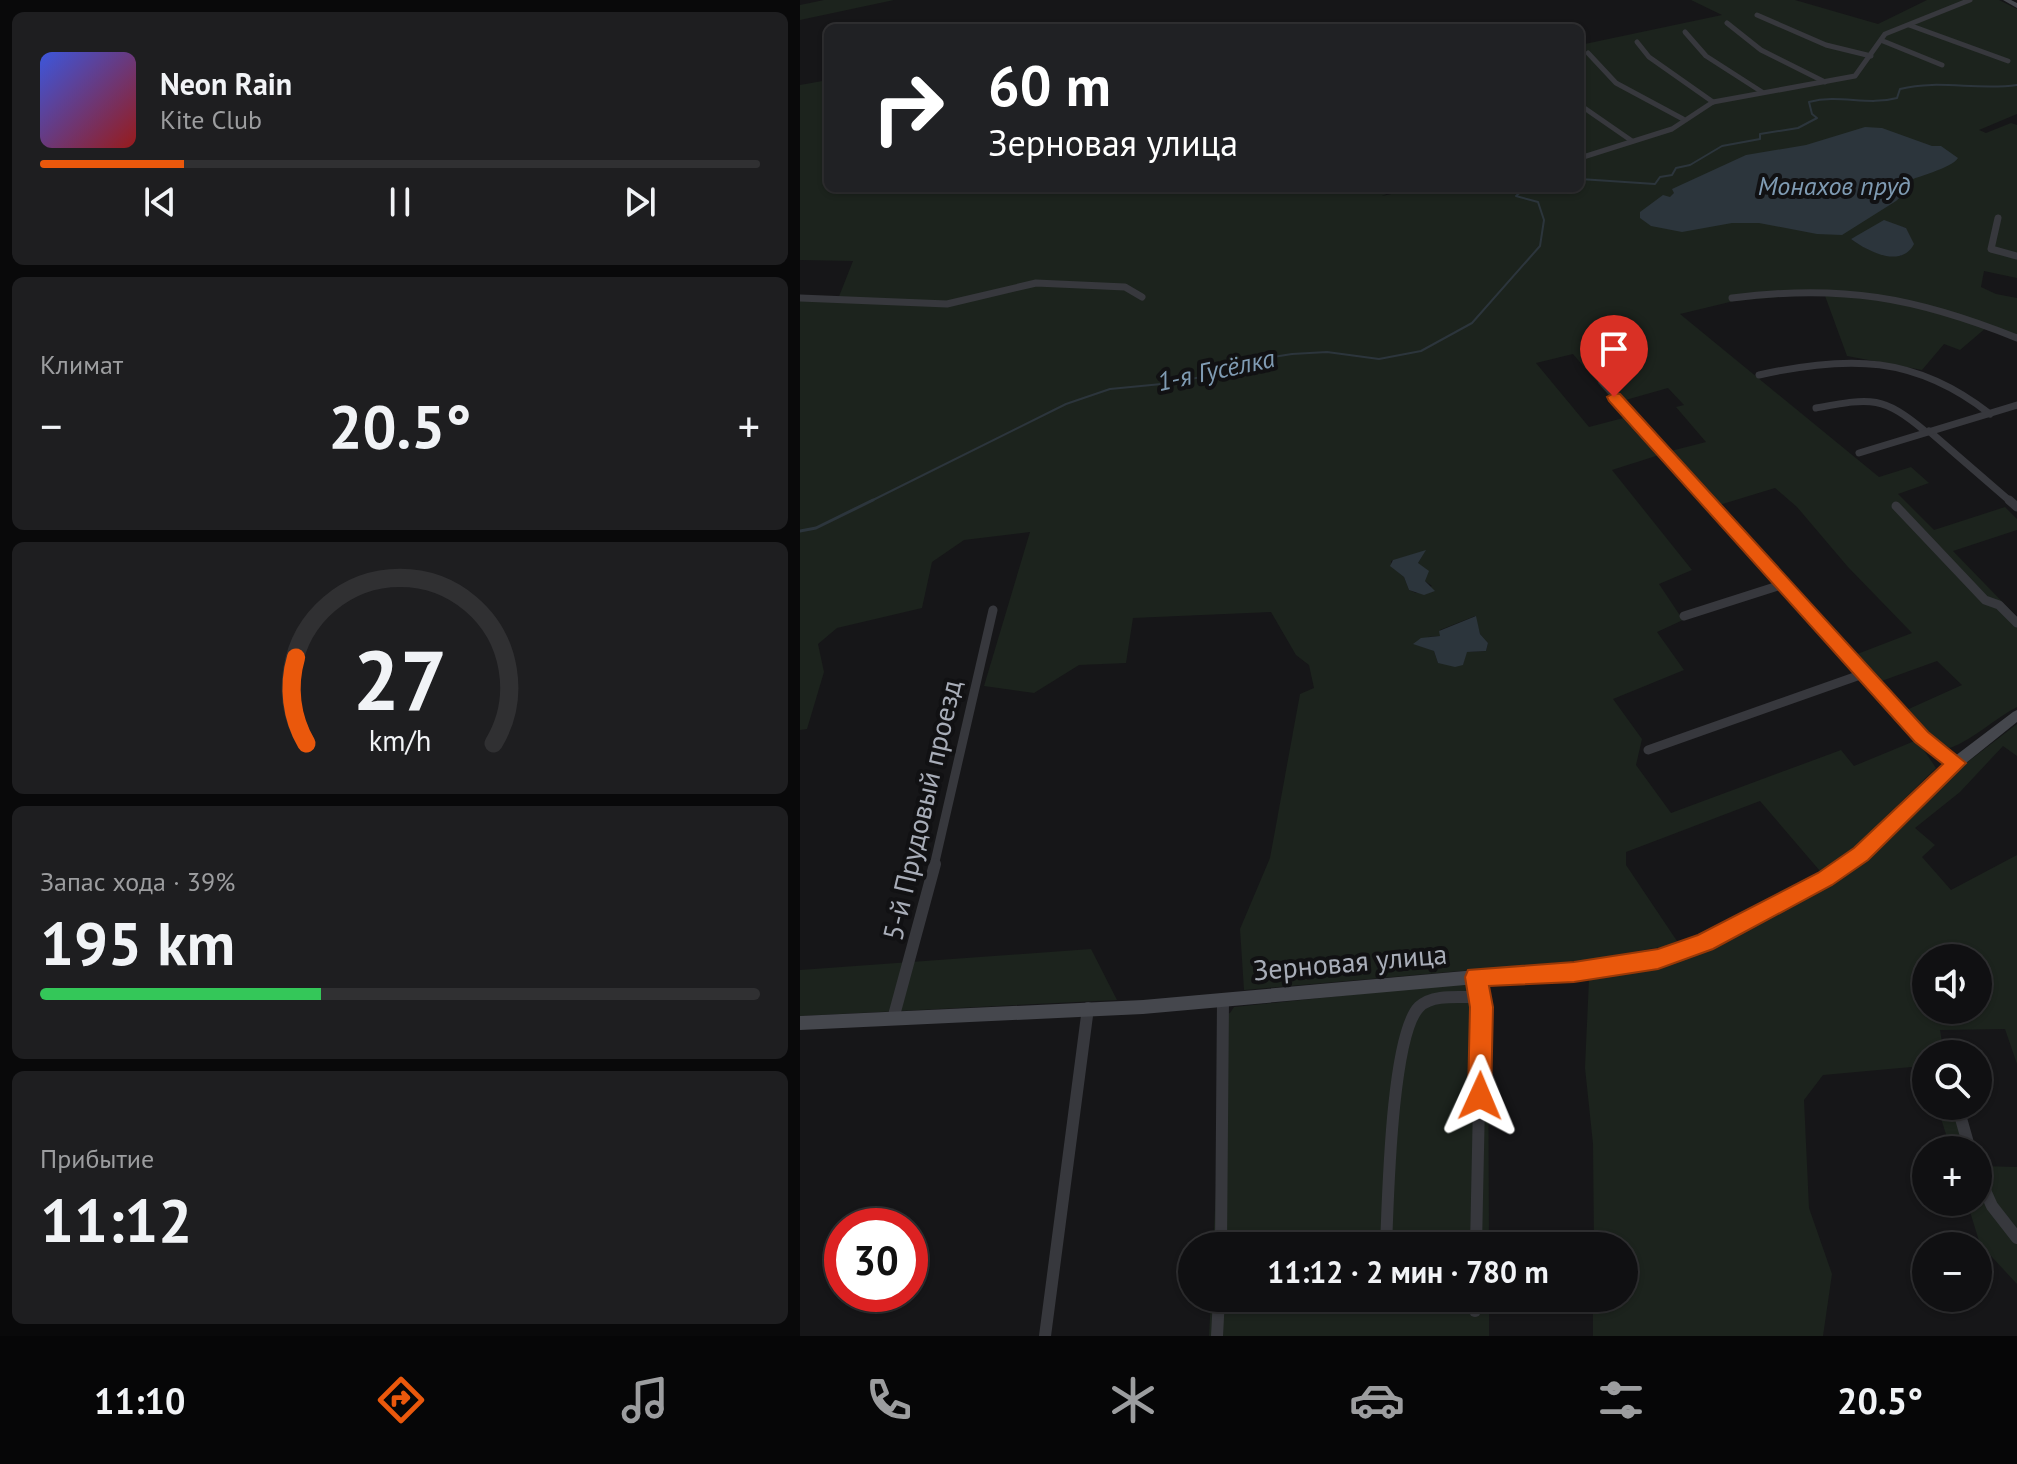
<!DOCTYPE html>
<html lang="ru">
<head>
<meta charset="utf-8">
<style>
	body { margin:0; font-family:"PT Sans",sans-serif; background:#1e1e20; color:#f1f3f6; height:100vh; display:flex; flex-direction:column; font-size:30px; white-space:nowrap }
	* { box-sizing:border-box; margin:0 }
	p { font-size:26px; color:#9c9d9f }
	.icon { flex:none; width:44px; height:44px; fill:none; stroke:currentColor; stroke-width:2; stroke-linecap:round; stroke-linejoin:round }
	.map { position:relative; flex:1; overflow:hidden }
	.details { display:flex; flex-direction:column; gap:12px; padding:12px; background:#09090a; width:800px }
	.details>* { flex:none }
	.top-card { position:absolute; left:24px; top:24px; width:760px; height:168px; border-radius:12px; box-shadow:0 2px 6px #0004,0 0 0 2px #303032; background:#202124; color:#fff; overflow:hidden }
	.buttons { position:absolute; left:1112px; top:944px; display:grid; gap:16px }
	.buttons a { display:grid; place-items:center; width:80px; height:80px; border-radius:50%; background:#101012; box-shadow:0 2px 6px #0004,0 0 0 2px #303032; font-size:40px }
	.speed { position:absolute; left:24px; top:1208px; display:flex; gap:16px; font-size:40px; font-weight:700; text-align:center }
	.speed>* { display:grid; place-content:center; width:104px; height:104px; border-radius:50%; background:#101012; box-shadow:0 2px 6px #0004,0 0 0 2px #303032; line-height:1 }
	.speed .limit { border:12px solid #d22; background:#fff; color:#111 }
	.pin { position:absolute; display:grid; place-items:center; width:68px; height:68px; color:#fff; margin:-82px -34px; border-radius:50% 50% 50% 0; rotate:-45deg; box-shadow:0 0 8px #0007 }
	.pin .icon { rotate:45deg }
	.me { position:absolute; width:88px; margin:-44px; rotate:1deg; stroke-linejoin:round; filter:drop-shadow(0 0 6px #0008) }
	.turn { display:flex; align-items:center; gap:28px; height:168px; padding:0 32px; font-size:36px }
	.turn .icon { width:104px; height:104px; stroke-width:2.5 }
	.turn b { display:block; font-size:56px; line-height:68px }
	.big { font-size:60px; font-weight:700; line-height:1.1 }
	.details .card { flex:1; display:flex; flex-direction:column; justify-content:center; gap:12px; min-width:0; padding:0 28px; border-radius:12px; background:#1e1e20 }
	.details .dial { align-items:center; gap:0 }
	.dial svg { height:208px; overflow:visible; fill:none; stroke:#303032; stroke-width:7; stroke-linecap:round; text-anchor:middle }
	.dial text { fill:#f1f3f6; stroke:none }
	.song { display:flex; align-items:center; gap:24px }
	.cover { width:96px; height:96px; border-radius:12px; background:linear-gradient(135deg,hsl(230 70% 55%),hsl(0 70% 35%)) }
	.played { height:8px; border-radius:4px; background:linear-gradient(90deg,#ea580c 20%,#303032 20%) }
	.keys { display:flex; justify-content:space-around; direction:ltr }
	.heat { display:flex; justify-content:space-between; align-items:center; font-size:44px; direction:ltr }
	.charge { height:12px; border-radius:6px; background:linear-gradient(90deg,#34c759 39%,#303032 0) }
	.trip { position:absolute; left:378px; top:1232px; width:460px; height:80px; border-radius:40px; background:#101012; box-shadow:0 2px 6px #0004,0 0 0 2px #303032; font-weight:700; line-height:80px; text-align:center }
	.menu { display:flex; height:128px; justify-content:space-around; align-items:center; background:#060607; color:#9c9d9f }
	.menu .icon { width:56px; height:56px }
	.menu .current { color:#ea580c }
	.menu b { font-size:36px; color:#f1f3f6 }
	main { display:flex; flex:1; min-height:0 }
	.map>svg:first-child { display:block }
	.green { fill:#1c231d; fill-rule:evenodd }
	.water { fill:#2c353c }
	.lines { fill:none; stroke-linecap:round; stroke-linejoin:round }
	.stream-far1 { stroke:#2c353c; stroke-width:2 }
	.stream { stroke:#2c353c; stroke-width:3 }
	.street-far3 { stroke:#37383d; stroke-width:5 }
	.street-far2 { stroke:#37383d; stroke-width:7 }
	.street-far1 { stroke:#37383d; stroke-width:9 }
	.street { stroke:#37383d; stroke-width:12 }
	.secondary { fill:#45474d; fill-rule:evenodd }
	.route { fill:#ea580c; stroke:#983908; stroke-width:2 }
	.labels { text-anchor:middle; stroke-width:8; stroke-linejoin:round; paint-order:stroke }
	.far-water-label { font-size:26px; font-style:italic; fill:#7f9bb3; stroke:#111113 }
	.street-label { font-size:28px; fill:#a8adb8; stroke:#111113 }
</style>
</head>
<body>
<main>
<section class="details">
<div class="card">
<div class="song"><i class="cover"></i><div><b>Neon Rain</b><p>Kite Club</p></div></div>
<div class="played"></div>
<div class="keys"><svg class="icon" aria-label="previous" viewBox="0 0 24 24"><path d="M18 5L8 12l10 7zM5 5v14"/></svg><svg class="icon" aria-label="pause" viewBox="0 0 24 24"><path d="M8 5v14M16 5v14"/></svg><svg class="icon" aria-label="next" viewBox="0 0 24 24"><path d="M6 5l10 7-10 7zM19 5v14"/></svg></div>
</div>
<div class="card"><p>Климат</p>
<div class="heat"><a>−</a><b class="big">20.5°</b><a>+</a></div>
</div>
<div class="card dial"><svg viewBox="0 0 100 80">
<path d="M14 69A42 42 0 1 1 86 69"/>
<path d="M14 69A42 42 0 0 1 10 36" stroke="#ea580c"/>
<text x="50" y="56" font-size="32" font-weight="700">27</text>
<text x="50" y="72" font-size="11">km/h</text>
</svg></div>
<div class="card"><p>Запас хода · 39%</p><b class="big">195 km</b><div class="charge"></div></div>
<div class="card"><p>Прибытие</p><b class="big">11:12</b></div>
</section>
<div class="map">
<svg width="1217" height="1336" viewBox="0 0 1217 1336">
	<rect width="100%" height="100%" fill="#161618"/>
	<!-- green -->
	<g class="green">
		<polygon points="24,0 94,0 0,20 0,5"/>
		<path d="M891 0H995L1078 24 1127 0H1199L1217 9V114L1179 130 1186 133 1211 123 1217 125V278L1184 271 1181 287 1196 294 1217 298V340L1187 327 1160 350 1144 344 1122 370 1047 356 1024 293 934 301 880 314 1079 477 1111 467 1129 483 1098 494 1134 530 1205 507 1217 519V530L1153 551 1217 617V707C1194 719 1174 739 1150 748L1124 735 1102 712 1162 685 1137 661 1076 683 1052 656 1112 633 1048 567 997 507 975 488 916 506 867 452 906 442 876 407 884 405 868 388 815 403 773 354 736 363 789 427 827 417 859 455 812 470 892 570 859 584 883 620 857 632 884 670 813 699 842 739 836 765 871 813 1041 750 1054 766 1117 740 1136 768 1056 846 1020 871 960 801 826 852V865L877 941 867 946 786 960 444 990 440 929 470 858 500 694 514 688 509 665 496 655 471 612 333 618 326 663 279 665 234 693 184 686 230 532 164 540 132 562 122 608 37 628 18 644 24 672 7 729 0 730V298L38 299 53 261 0 260V85L28 80V188H600L582 196 620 188H780V45L922 15ZM1086 223 1106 228 1101 256C1081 257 1067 250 1051 239ZM625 551 618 563 625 581 632 586 616 593 609 590 604 577 591 566V561ZM675 616 680 634 688 643 686 651 666 652 663 664 638 663 634 651 625 647 628 637 640 636V630Z"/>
		<path d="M1217 724V756L1203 746 1160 792 1115 828 1135 845 1122 857 1151 890 1217 855V1064L1205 1029 1140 1030 1144 1054H1126V1073L1111 1067 1023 1075 1004 1100 1009 1208 1032 1274 1023 1336H793V1298H824V1246H794L793 1144 785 1068 789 979 863 967 910 949 1031 884 1070 855 1161 767ZM1126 958H1178V1010H1126Z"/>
		<polygon points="291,949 317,1000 0,1016 0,970"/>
		<polygon points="667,983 685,993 688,1006 689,1246 413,1246 418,1154 418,1016 430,1013 434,1007"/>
		<polygon points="1137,1106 1153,1106 1155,1111 1163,1112 1174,1150 1151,1150"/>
		<polygon points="1178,1162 1179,1166 1217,1167 1217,1284 1180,1244 1167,1202 1178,1202"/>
		<polygon points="411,1298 689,1298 689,1336 409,1336"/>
	</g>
	<!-- water -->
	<g class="water">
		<path d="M1065 127 1082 128 1132 146H1141L1158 158C1151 169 1116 176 1102 184L1109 189 1096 201 1042 235 1017 234 959 223H932L882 232 851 226 840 218V212L863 195 870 197 874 193 872 189 946 155 1006 145Z"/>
		<path d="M1084 220 1106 228 1114 244C1101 269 1067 251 1051 239Z"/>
		<polygon points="626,550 618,563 629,571 625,581 635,591 624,595 609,590 604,577 590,566 593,560"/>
		<polygon points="676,616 680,634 688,643 686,651 667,652 663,665 655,667 638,663 634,651 613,644 621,638 640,636 639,631"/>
	</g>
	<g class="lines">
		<!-- stream-far1 -->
		<g class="stream-far1">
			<path d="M780 179 855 184 860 177 872 175 876 168 890 165 922 146 960 139V134L998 128 1017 118 1012 114 1009 102C1039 94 1068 106 1097 98L1100 89C1139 79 1177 91 1217 85"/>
			<polyline points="69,502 266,404 310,389 372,383 420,373 443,362 492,354 527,352 579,359 621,351 672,323 740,246 744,220 738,202 716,196 725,188"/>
		</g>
		<!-- stream -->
		<polyline class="stream" points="0,531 16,528 73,500"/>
		<!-- street-far3 -->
		<g class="street-far3">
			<polyline points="957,15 1026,45 1071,56"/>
			<polyline points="927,23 961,50 1025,82"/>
			<polyline points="1109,25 1208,61"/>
			<polyline points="885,32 906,56 962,92"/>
			<polyline points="1083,41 1142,65"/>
			<polyline points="837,42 849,57 913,102"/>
			<polyline points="788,53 816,83 883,119"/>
			<polyline points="780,105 832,141"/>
			<polyline points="780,158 872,129 913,102 1055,76 1085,34 1170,0"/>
		</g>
		<!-- street-far2 -->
		<g class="street-far2">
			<polyline points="1198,218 1191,249 1217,256"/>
			<polyline points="0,298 147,304 236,283 325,287 342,297"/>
			<path d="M932 298C1041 284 1115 297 1217 338"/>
			<path d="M959 375C1048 355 1115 355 1190 414"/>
			<polyline points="802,382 910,502"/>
			<path d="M1016 408C1071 398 1082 395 1126 432"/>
			<polyline points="1129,431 1211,502"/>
			<polyline points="1059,453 1217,405"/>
		</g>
		<!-- street-far1 -->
		<g class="street-far1">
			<polyline points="908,500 1122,737 1156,763"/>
			<polyline points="1209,500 1217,507"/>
			<polyline points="1096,506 1185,600 1199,605 1217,623"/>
			<polyline points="884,616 981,585"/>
			<polyline points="848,750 1063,674"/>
			<polyline points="134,866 193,610"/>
		</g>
		<!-- street -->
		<g class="street">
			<polyline points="676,977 681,1007 676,1246"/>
			<polyline points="93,1019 135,864"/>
			<polyline points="1160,1115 1170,1150"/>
			<polyline points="1178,1175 1192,1206 1217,1238"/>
			<polyline points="421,1246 423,1000"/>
			<path d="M586 1246C588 1201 591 1036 619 1007 633 993 663 998 680 997"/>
			<polyline points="675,1298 675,1311"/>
			<polyline points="245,1336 288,1008"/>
			<polyline points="417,1336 419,1298"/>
		</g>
		<!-- secondary -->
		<g class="secondary">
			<polygon points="1203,0 1211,0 1217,3 1217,8"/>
			<polygon points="1217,710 1217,722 1161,767 1066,858 1030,883 911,946 858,965 774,979 676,984 343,1014 0,1030 0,1016 343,1000 676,970 774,965 858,953 901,937 1020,875 1056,850 1151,759 1213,712"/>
		</g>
	</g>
	<!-- route -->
	<polygon class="route" points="814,393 820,394 1128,732 1166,763 1068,860 1032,885 913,949 858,969 774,982 689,986 693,1007 691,1096 688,1105 680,1108 671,1105 668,1096 670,1007 665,977 668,970 774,962 858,949 898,935 1018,873 1054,848 1143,764 1115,742 809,401 807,397"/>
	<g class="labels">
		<!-- far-water labels -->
		<g class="far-water-label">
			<text x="1034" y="195">Монахов пруд</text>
			<text transform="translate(416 370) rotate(-12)" y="9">1-я Гусёлка</text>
		</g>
		<!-- street labels -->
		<g class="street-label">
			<text transform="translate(122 810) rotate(-77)" y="10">5-й Прудовый проезд</text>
			<text transform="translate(550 962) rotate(-5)" y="10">Зерновая улица</text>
		</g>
	</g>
</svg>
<div class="buttons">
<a><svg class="icon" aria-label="sound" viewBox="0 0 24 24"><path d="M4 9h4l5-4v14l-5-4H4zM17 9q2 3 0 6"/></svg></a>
<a><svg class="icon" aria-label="search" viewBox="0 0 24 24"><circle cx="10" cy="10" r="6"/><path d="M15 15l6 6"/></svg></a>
<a>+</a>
<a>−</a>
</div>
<div class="speed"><div class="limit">30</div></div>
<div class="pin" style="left:814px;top:397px;background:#d93025"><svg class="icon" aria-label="arrive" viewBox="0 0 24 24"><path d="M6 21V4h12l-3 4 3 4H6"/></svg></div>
<svg class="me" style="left:680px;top:1096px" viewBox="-20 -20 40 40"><path d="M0-17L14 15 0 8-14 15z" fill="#ea580c" stroke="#fff" stroke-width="4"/></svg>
<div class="trip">11:12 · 2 мин · 780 m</div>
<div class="top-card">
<div class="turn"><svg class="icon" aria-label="right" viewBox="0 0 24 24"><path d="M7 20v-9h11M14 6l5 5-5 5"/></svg><div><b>60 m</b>Зерновая улица</div></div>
</div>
</div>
</main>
<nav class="menu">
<b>11:10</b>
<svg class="icon current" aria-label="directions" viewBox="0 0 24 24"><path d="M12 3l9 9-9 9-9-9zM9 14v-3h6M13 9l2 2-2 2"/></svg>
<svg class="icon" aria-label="music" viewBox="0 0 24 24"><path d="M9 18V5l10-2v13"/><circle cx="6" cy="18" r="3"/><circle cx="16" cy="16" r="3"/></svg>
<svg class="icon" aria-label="phone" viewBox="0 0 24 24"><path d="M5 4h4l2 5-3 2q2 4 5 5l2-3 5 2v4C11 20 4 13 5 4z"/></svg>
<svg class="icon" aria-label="climate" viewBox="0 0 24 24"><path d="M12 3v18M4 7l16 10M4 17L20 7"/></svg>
<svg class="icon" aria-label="car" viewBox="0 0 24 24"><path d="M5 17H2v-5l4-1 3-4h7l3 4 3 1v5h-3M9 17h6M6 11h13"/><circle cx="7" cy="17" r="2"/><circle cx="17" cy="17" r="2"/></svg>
<svg class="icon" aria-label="filters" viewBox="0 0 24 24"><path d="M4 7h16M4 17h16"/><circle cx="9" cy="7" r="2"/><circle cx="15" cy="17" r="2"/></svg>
<b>20.5°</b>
</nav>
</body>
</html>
